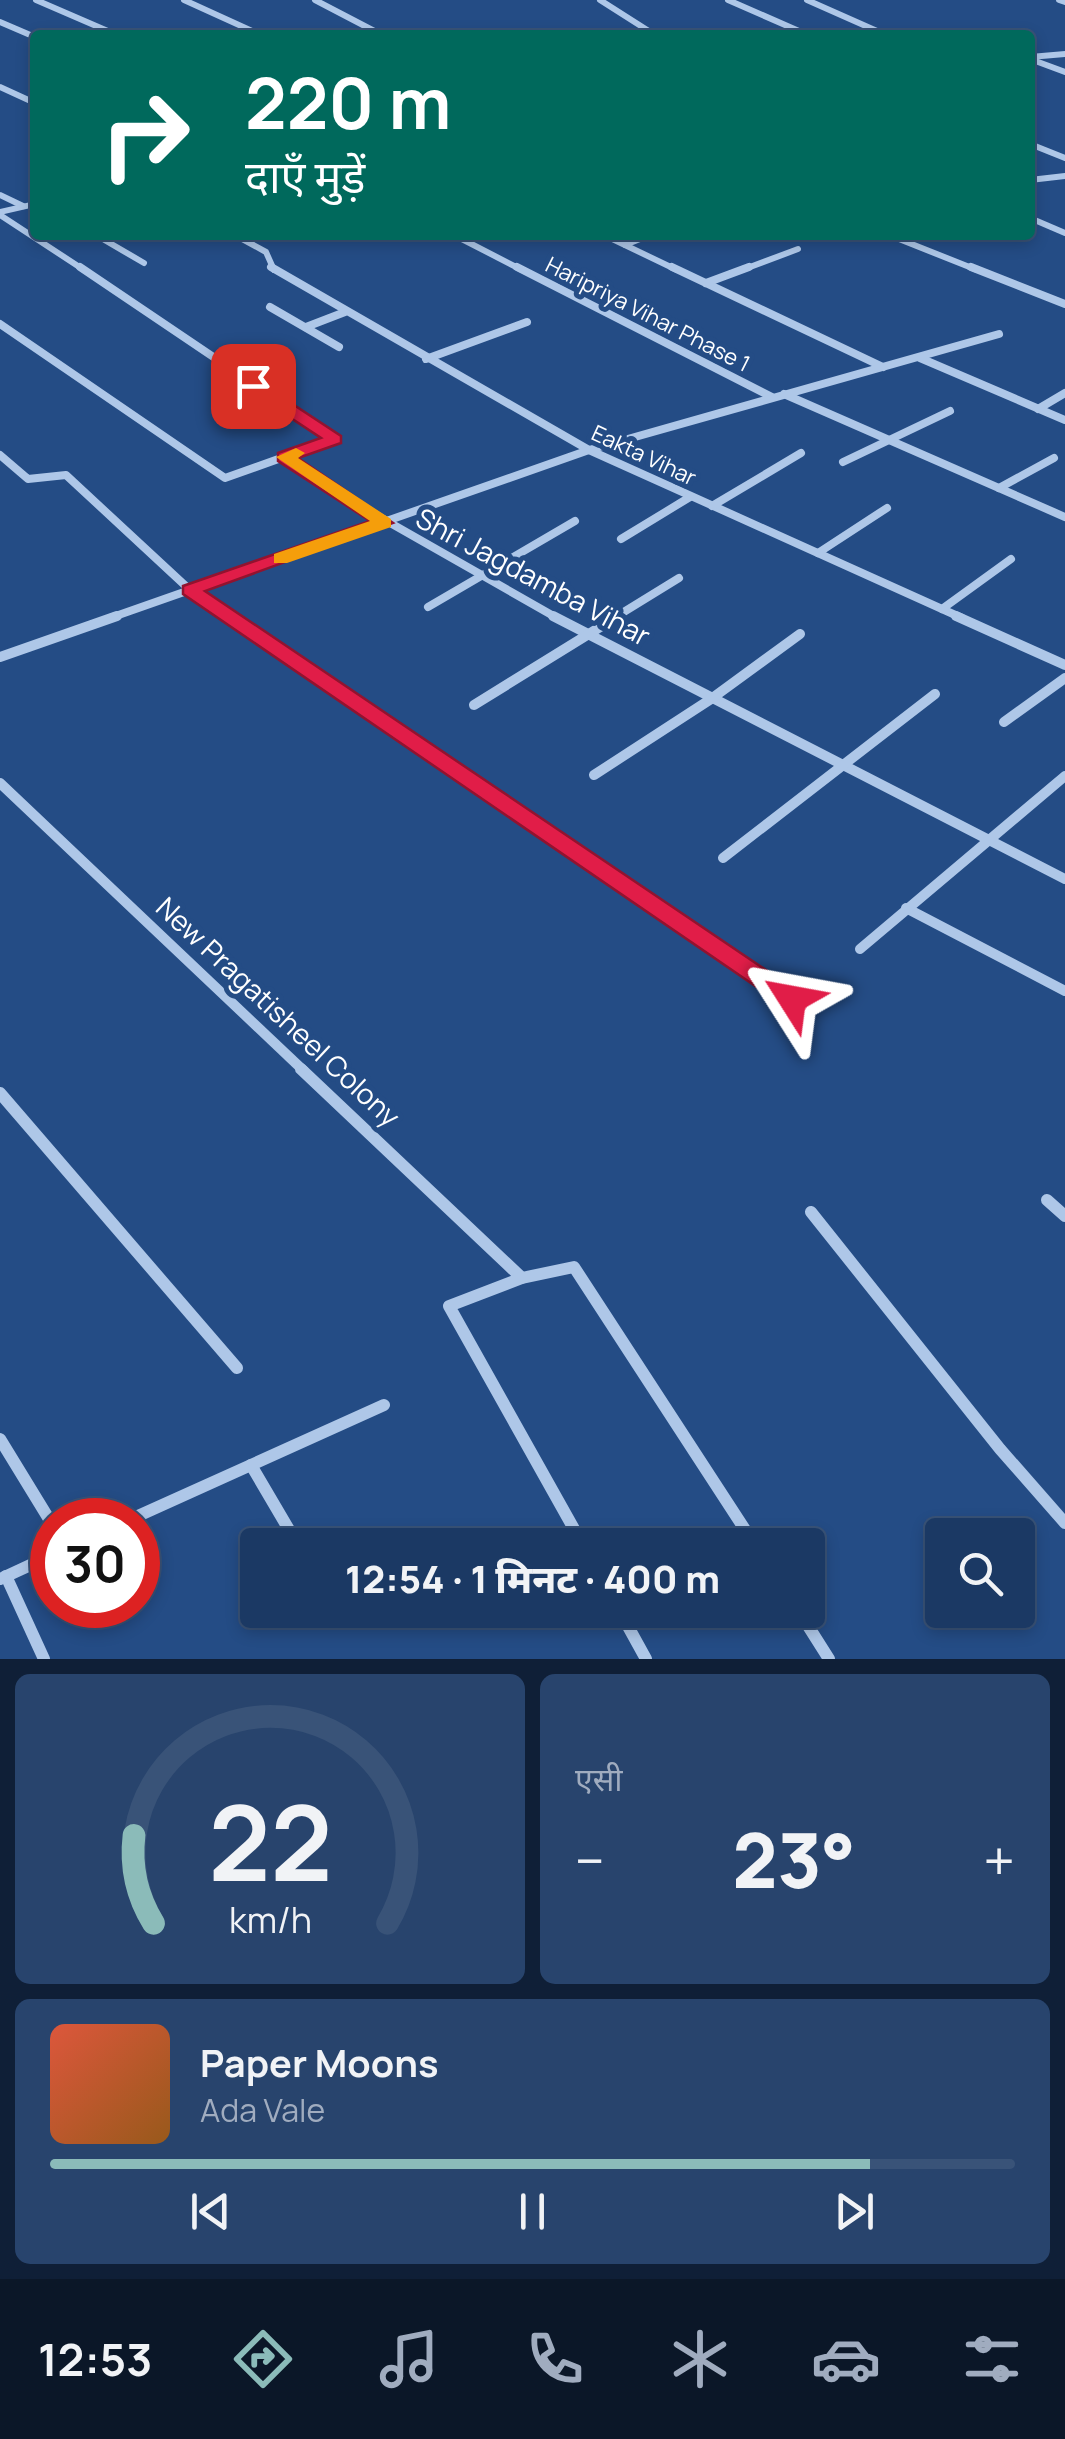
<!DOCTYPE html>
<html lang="hi">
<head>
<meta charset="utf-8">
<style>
	body { margin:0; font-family:Manrope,"Noto Sans Devanagari",sans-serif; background:#28446d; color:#f1f3f6; height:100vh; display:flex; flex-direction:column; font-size:38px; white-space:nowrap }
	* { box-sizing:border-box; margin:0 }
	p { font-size:32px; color:#a0acbf }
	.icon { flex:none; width:55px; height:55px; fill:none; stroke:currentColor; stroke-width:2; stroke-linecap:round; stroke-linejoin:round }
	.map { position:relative; height:1659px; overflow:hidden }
	.side { display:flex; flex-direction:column; gap:15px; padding:15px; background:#0f1f37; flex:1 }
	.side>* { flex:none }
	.hud { position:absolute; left:30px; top:30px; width:1005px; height:210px; border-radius:10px; box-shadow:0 5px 15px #0003,0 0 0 2px #395378; background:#00695c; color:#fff; overflow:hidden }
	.buttons { position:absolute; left:925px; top:1518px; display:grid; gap:20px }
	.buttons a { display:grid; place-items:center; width:110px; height:110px; border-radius:10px; background:#1b3964; box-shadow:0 5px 15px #0003,0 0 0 2px #395378; font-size:50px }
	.speed { position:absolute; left:30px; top:1498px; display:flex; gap:20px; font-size:50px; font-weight:700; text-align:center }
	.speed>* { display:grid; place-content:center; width:130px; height:130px; border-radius:50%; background:#1b3964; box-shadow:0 5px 15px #0003,0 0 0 2px #395378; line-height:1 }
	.speed .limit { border:15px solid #d22; background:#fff; color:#111 }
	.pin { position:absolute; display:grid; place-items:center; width:85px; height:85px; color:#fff; margin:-42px; border-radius:20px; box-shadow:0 5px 15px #0006 }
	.me { position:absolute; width:110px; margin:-55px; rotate:304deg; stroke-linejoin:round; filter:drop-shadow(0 0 8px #0008) }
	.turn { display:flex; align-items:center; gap:35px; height:210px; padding:0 50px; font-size:45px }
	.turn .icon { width:130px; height:130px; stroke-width:2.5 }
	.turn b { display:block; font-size:70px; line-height:85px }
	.big { font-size:75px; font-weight:800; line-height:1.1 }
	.side .widget { flex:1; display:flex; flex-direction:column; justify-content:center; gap:15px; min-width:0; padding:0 35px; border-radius:15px; background:#28446d }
	.side .dial { align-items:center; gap:0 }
	.dial svg { height:260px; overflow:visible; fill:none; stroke:#395378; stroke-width:7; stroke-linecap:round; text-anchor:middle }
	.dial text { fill:#f1f3f6; stroke:none }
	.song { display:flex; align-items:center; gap:30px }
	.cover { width:120px; height:120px; border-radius:15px; background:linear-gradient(135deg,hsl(10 70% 55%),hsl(30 70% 35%)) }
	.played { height:10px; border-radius:5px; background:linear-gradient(90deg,#8bbbb9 85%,#395378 85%) }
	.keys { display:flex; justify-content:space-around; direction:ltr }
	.heat { display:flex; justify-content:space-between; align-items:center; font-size:55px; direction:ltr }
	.side .tiles { flex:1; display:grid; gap:15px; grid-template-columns:1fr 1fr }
	.widget:last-child { grid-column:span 2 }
	.trip { position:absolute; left:240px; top:1528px; width:585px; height:100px; border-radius:10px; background:#1b3964; box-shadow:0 5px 15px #0003,0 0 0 2px #395378; font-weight:800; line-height:100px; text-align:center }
	.menu { display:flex; height:160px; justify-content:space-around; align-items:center; background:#0b1728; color:#a0acbf }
	.menu .icon { width:70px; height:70px }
	.menu .on { color:#8bbbb9 }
	.menu b { font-size:45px; color:#f1f3f6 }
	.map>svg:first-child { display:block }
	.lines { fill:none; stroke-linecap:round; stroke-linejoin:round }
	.minor-far3 { stroke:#aec7e8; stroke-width:6 }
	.minor-far2 { stroke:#aec7e8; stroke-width:8 }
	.minor-far1 { stroke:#aec7e8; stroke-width:10 }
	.minor { stroke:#aec7e8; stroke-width:12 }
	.tertiary { fill:#aec7e8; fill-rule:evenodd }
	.route { fill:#e11d48; stroke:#92132f; stroke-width:2.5 }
	.slow { fill:#f59e0b }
	.labels { text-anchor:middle; stroke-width:10; stroke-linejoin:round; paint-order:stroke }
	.far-street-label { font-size:22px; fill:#fff; stroke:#244c85 }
	.street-label { font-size:28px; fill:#fff; stroke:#244c85 }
</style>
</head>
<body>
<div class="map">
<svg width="1065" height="1659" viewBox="0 0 1065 1659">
	<rect width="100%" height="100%" fill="#244c85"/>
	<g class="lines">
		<!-- minor-far3 -->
		<g class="minor-far3">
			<polyline points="36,0 117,35"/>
			<polyline points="184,0 261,35"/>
			<polyline points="315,0 382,35"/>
			<polyline points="600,0 655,35"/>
			<polyline points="728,0 808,35"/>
			<polyline points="807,0 886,35"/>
			<polyline points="1059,0 1065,2"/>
			<polyline points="0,22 35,37"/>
			<polyline points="1030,59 1065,72"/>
			<polyline points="0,87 35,103"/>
			<polyline points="1030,144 1065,158"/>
			<polyline points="1030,180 1065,176"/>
			<polyline points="0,195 23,206"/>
			<polyline points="0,215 84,270"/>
			<polyline points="1030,218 1065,233"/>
			<polyline points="96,235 144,263"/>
			<polyline points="235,235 266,252 274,270"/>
			<polyline points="454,235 522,270"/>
			<polyline points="604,235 677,270"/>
			<polyline points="889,235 977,270"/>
			<polyline points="625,245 650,235"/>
			<polyline points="742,270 798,249"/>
		</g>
		<!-- minor-far2 -->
		<g class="minor-far2">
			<polyline points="80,267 335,439 284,457"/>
			<polyline points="271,267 589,450 962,618"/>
			<polyline points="517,267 772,397"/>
			<polyline points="672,267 883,367"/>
			<polyline points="971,267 1065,304"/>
			<polyline points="706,283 749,267"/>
			<polyline points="270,307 339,347"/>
			<polyline points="0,324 225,478 284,457 378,516 557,618"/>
			<polyline points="306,327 345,312"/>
			<polyline points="920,358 1065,420"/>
			<polyline points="426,359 527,322"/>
			<polyline points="784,394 1065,517"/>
			<polyline points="1038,409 1065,393"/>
			<polyline points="0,455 28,479 66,475 190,590 232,618"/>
			<polyline points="843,462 950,411"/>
			<polyline points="999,488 1054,458"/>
			<polyline points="712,506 801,453"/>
			<polyline points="621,539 690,497"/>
			<polyline points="818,553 887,508"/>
			<polyline points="428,607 575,521"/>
			<polyline points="942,609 1011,559"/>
			<polyline points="110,618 589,450 999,334"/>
			<polyline points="614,618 679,578"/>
		</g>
		<!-- minor-far1 -->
		<g class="minor-far1">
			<polyline points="228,616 792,999"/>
			<polyline points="553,616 1065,879"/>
			<polyline points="956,616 1065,665"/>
			<polyline points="0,657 117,616"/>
			<polyline points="474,705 618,616"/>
			<polyline points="1004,722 1065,678"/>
			<polyline points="594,775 711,699 800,634"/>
			<polyline points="0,783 304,1071"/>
			<polyline points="723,858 935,694"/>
			<polyline points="906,908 1065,991"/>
			<polyline points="860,949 1065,776"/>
		</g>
		<!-- minor -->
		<g class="minor">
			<polyline points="301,1069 522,1278"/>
			<polyline points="0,1093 237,1368"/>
			<polyline points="1047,1200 1065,1216"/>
			<polyline points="811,1212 1000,1449 1065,1523"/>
			<polyline points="0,1439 52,1524"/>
			<polyline points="251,1465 298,1545"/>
			<polyline points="129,1520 384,1405"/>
			<polyline points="583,1545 449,1306 522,1278 574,1267 755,1545"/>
			<polyline points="6,1576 44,1659"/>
			<polyline points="0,1579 52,1555"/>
			<polyline points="336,1610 343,1622"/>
			<polyline points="619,1610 646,1659"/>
			<polyline points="798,1610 829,1659"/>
		</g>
		<!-- tertiary -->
		<g class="tertiary">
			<polygon points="1065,51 1065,57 1030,60 1030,54"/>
			<polygon points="35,201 35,207 0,215 0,209"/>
		</g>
	</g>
	<!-- route -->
	<polygon class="route" points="247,382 259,382 341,436 341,443 298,458 393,523 205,591 800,993 804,999 800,1005 783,1005 183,594 183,586 370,521 278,461 278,453 321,438 247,389"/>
	<!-- slow -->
	<polygon class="slow" points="296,448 305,453 298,458 391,519 391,527 287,563 274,563 274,554 370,521 276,457"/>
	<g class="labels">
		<!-- far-street labels -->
		<g class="far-street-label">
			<text transform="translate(648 314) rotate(27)" y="8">Haripriya Vihar Phase 1</text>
			<text transform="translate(644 455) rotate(25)" y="8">Eakta Vihar</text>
		</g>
		<!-- street labels -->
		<g class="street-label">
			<text transform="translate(533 577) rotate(28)" y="10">Shri Jagdamba Vihar</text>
			<text transform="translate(278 1012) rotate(43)" y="10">New Pragatisheel Colony</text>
		</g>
	</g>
</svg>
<div class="buttons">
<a><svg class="icon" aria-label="search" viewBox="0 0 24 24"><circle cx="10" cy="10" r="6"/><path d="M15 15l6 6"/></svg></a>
</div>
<div class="speed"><div class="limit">30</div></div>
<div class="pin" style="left:253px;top:386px;background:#d93025"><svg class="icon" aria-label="arrive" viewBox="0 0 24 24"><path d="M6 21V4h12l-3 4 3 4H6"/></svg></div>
<svg class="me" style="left:792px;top:999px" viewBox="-20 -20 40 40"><path d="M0-17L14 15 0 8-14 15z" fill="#e11d48" stroke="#fff" stroke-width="4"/></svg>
<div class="trip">12:54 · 1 मिनट · 400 m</div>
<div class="hud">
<div class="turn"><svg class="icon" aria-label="right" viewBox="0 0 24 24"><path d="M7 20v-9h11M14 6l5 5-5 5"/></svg><div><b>220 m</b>दाएँ मुड़ें</div></div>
</div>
</div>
<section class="side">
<div class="tiles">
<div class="widget dial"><svg viewBox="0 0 100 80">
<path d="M14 69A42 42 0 1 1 86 69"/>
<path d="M14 69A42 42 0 0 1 8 42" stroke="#8bbbb9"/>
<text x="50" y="56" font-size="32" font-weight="700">22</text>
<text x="50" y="72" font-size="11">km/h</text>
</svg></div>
<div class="widget"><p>एसी</p>
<div class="heat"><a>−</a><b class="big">23°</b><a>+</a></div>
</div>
<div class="widget">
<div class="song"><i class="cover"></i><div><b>Paper Moons</b><p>Ada Vale</p></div></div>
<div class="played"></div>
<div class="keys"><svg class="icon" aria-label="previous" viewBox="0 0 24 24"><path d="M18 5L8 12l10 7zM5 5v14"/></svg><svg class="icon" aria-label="pause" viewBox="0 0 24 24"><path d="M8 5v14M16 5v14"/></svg><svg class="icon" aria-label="next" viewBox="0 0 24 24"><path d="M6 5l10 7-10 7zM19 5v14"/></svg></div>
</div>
</div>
</section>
<nav class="menu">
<b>12:53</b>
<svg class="icon on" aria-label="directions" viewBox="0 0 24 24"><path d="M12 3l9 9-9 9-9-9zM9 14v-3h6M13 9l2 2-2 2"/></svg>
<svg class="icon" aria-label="music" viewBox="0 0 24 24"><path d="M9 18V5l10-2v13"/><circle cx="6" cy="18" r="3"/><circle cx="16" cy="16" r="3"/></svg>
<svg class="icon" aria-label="phone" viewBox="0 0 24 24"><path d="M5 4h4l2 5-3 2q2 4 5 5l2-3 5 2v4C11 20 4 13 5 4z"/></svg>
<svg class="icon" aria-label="climate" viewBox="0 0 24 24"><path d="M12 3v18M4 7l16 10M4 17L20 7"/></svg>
<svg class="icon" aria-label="car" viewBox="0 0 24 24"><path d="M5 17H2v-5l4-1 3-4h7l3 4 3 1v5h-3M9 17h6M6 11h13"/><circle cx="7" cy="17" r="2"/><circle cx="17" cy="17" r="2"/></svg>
<svg class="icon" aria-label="filters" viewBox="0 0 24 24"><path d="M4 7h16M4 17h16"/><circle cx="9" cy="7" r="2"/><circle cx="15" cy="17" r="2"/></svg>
</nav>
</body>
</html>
